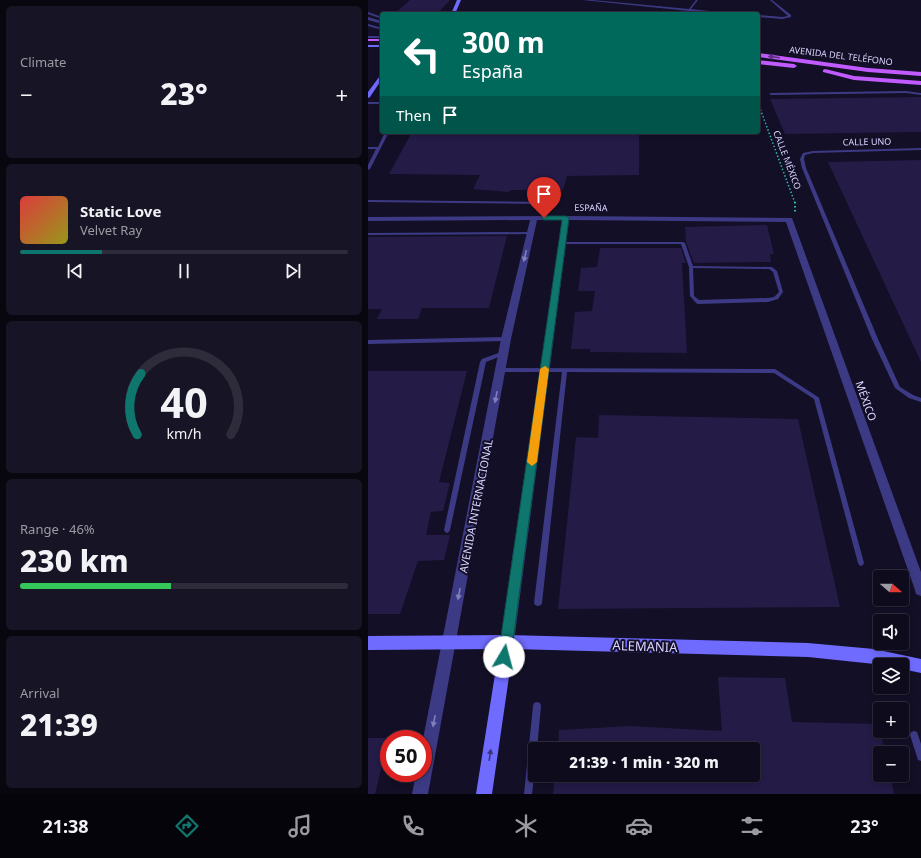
<!DOCTYPE html>
<html lang="en">
<head>
<meta charset="utf-8">
<style>
	body { margin:0; font-family:"Noto Sans",sans-serif; background:#171425; color:#f1f3f6; height:100vh; display:flex; flex-direction:column; font-size:15px; white-space:nowrap }
	* { box-sizing:border-box; margin:0 }
	p { font-size:13px; color:#9b9ba3 }
	.icon { flex:none; width:22px; height:22px; fill:none; stroke:currentColor; stroke-width:2; stroke-linecap:round; stroke-linejoin:round }
	.map { position:relative; flex:1; overflow:hidden }
	.sheet { display:flex; flex-direction:column; gap:6px; padding:6px; background:#08060f; width:368px }
	.sheet>* { flex:none }
	.guide { position:absolute; left:12px; top:12px; width:380px; height:122px; border-radius:4px; box-shadow:0 2px 6px #0003,0 0 0 1px #2e2b3b; background:#00695c; color:#fff; overflow:hidden }
	.needle { width:26px; rotate:110deg }
	.tools { position:absolute; left:505px; top:570px; display:grid; gap:8px }
	.tools a { display:grid; place-items:center; width:36px; height:36px; border-radius:4px; background:#0e0b1c; box-shadow:0 2px 6px #0003,0 0 0 1px #2e2b3b; font-size:20px }
	.speed { position:absolute; left:12px; top:730px; display:flex; gap:8px; font-size:20px; font-weight:700; text-align:center }
	.speed>* { display:grid; place-content:center; width:52px; height:52px; border-radius:50%; background:#0e0b1c; box-shadow:0 2px 6px #0003,0 0 0 1px #2e2b3b; line-height:1 }
	.speed .limit { border:6px solid #d22; background:#fff; color:#111 }
	.pin { position:absolute; display:grid; place-items:center; width:34px; height:34px; color:#fff; margin:-41px -17px; border-radius:50% 50% 50% 0; rotate:-45deg; box-shadow:0 0 4px #0007 }
	.pin .icon { rotate:45deg }
	.me { position:absolute; width:44px; margin:-22px; rotate:8deg; stroke-linejoin:round; filter:drop-shadow(0 0 3px #0008) }
	.turn { display:flex; align-items:center; gap:14px; height:84px; padding:0 16px; font-size:18px }
	.turn .icon { width:52px; height:52px; stroke-width:2.5 }
	.turn b { display:block; font-size:28px; line-height:34px }
	.then { display:flex; align-items:center; height:38px; padding:0 16px; background:#0003; gap:8px; font-size:15px }
	.big { font-size:30px; font-weight:800; line-height:1.1 }
	.sheet .widget { flex:1; display:flex; flex-direction:column; justify-content:center; gap:6px; min-width:0; padding:0 14px; border-radius:6px; background:#171425 }
	.sheet .dial { align-items:center; gap:0 }
	.dial svg { height:104px; overflow:visible; fill:none; stroke:#2e2b3b; stroke-width:7; stroke-linecap:round; text-anchor:middle }
	.dial text { fill:#f1f3f6; stroke:none }
	.song { display:flex; align-items:center; gap:12px }
	.cover { width:48px; height:48px; border-radius:6px; background:linear-gradient(135deg,hsl(0 70% 55%),hsl(60 70% 35%)) }
	.played { height:4px; border-radius:2px; background:linear-gradient(90deg,#0f766e 25%,#2e2b3b 25%) }
	.keys { display:flex; justify-content:space-around; direction:ltr }
	.heat { display:flex; justify-content:space-between; align-items:center; font-size:22px; direction:ltr }
	.charge { height:6px; border-radius:3px; background:linear-gradient(90deg,#34c759 46%,#2e2b3b 0) }
	.trip { position:absolute; left:160px; top:742px; width:232px; height:40px; border-radius:4px; background:#0e0b1c; box-shadow:0 2px 6px #0003,0 0 0 1px #2e2b3b; font-weight:800; line-height:40px; text-align:center }
	.menu { display:flex; height:64px; justify-content:space-around; align-items:center; background:#06040b; color:#9b9ba3 }
	.menu .icon { width:28px; height:28px }
	.menu .active { color:#0f766e }
	.menu b { font-size:18px; color:#f1f3f6 }
	main { display:flex; flex:1; min-height:0 }
	.map>svg:first-child { display:block }
	.building { fill:#241b47 }
	.lines { fill:none; stroke-linecap:round; stroke-linejoin:round }
	.path-far1 { stroke:#2fb8b0; stroke-width:1.5; stroke-dasharray:1.5 2; stroke-linecap:butt }
	.path { stroke:#2fb8b0; stroke-width:2; stroke-dasharray:1.5 2.5; stroke-linecap:butt }
	.service { fill:#3d3a85; fill-rule:evenodd }
	.minor { fill:#3d3a85; fill-rule:evenodd }
	.secondary { fill:#6f6bff; fill-rule:evenodd }
	.primary { fill:#c25bff; fill-rule:evenodd }
	.oneway { fill:#623188 }
	.oneway2 { fill:#837fbc }
	.oneway3 { fill:#38347d }
	.route { fill:#0f766e; stroke:#0a4d48 }
	.slow { fill:#f59e0b }
	.labels { text-anchor:middle; stroke-width:4; stroke-linejoin:round; paint-order:stroke }
	.far-street-label { font-size:9px; fill:#d9d4ff; stroke:#130f26 }
	.street-label { font-size:11px; fill:#d9d4ff; stroke:#130f26 }
	.near-street-label { font-size:13px; fill:#d9d4ff; stroke:#130f26 }
</style>
</head>
<body>
<main>
<section class="sheet">
<div class="widget"><p>Climate</p>
<div class="heat"><a>−</a><b class="big">23°</b><a>+</a></div>
</div>
<div class="widget">
<div class="song"><i class="cover"></i><div><b>Static Love</b><p>Velvet Ray</p></div></div>
<div class="played"></div>
<div class="keys"><svg class="icon" aria-label="previous" viewBox="0 0 24 24"><path d="M18 5L8 12l10 7zM5 5v14"/></svg><svg class="icon" aria-label="pause" viewBox="0 0 24 24"><path d="M8 5v14M16 5v14"/></svg><svg class="icon" aria-label="next" viewBox="0 0 24 24"><path d="M6 5l10 7-10 7zM19 5v14"/></svg></div>
</div>
<div class="widget dial"><svg viewBox="0 0 100 80">
<path d="M14 69A42 42 0 1 1 86 69"/>
<path d="M14 69A42 42 0 0 1 17 22" stroke="#0f766e"/>
<text x="50" y="56" font-size="32" font-weight="700">40</text>
<text x="50" y="72" font-size="11">km/h</text>
</svg></div>
<div class="widget"><p>Range · 46%</p><b class="big">230 km</b><div class="charge"></div></div>
<div class="widget"><p>Arrival</p><b class="big">21:39</b></div>
</section>
<div class="map">
<svg width="553" height="794" viewBox="0 0 553 794">
	<rect width="100%" height="100%" fill="#130f26"/>
	<!-- building -->
	<g class="building">
		<polygon points="42,0 82,0 69,14 26,14"/>
		<polygon points="553,97 553,132 417,134 402,99"/>
		<polygon points="44,132 271,132 271,175 199,176 195,190 144,190 140,192 105,189 112,175 21,174"/>
		<polygon points="553,160 553,362 460,162"/>
		<polygon points="399,225 406,254 402,254 403,262 326,263 318,242 317,227"/>
		<polygon points="139,236 121,308 54,308 50,319 9,319 14,309 0,309 0,237"/>
		<polygon points="232,248 313,248 318,263 314,263 319,353 222,352 222,349 203,349 207,312 224,311 227,291 210,291 213,268 229,267"/>
		<polygon points="0,371 99,371 71,482 82,483 75,511 63,512 58,535 82,535 76,560 50,561 32,614 0,614"/>
		<polygon points="231,415 430,419 472,607 190,609 208,437 230,438"/>
		<polygon points="350,677 417,678 424,722 511,724 517,753 512,753 512,775 522,775 526,794 185,794 187,775 385,775 385,749 190,749 191,730 262,726 354,731"/>
		<polygon points="0,738 21,738 7,794 0,794"/>
	</g>
	<g class="lines">
		<!-- path-far1 -->
		<polyline class="path-far1" points="390,103 427,203"/>
		<!-- path -->
		<polyline class="path" points="427,202 427,213"/>
		<!-- service -->
		<g class="service">
			<polygon points="215,0 224,0 321,9 328,0 330,0 323,9 370,14 321,11"/>
			<polygon points="402,0 404,0 423,15 423,17 414,19 390,17 390,15 414,17 420,16"/>
			<polygon points="0,12 14,17 14,19 0,14"/>
			<polygon points="0,24 14,28 14,30 0,26"/>
			<rect x="0" y="36" width="14" height="2"/>
			<polygon points="538,91 553,93 553,95 538,93 403,95 401,94 403,93"/>
			<rect x="0" y="102" width="14" height="2"/>
			<polygon points="17,132 21,132 2,169 0,170 0,165 8,149 0,149 0,147 10,147"/>
			<polygon points="553,148 553,150 445,153 437,155 436,159 438,168 510,339 532,387 545,395 553,398 553,402 541,398 527,388 504,339 434,168 432,159 435,153 445,151"/>
			<polygon points="0,200 175,202 180,204 178,218 176,219 174,218 176,205 175,204 0,202"/>
			<polygon points="162,232 163,232 163,234 0,235 0,233"/>
			<path d="M192 242H315L317 243 325 266 404 267 409 271 415 292 410 299 400 302 330 304 328 303 322 296 321 267 313 244H192ZM325 268 401 269 405 272 411 292 406 297 400 298 331 300 326 296Z"/>
			<polygon points="138,337 141,339 138,341 0,344 0,340"/>
			<polygon points="136,351 139,353 138,354 118,362 82,530 81,532 79,533 77,532 76,530 112,362 114,359"/>
			<polygon points="133,368 407,369 450,397 451,398 496,563 495,565 493,566 491,565 490,563 446,399 406,373 199,372 174,603 173,605 170,606 167,605 166,603 194,372 133,372 130,370"/>
			<polygon points="169,702 172,703 173,706 169,749 167,749 167,767 164,794 156,794 165,706 166,703"/>
			<polygon points="546,731 549,732 553,744 553,761 550,760 542,735 543,732"/>
		</g>
		<!-- minor -->
		<g class="minor">
			<polygon points="0,17 14,21 14,24 0,20"/>
			<polygon points="198,216 424,218 553,572 553,596 548,594 547,590 418,222 201,220 146,642 144,647 139,649 134,647 132,642 194,220 169,220 143,339 60,794 44,794 48,773 55,773 55,739 133,339 162,220 0,221 0,217"/>
		</g>
		<!-- secondary -->
		<g class="secondary">
			<polygon points="89,0 93,0 87,14 83,14"/>
			<rect x="0" y="45" width="14" height="2"/>
			<polygon points="14,73 14,79 2,97 0,98 0,92"/>
			<polygon points="139,635 440,643 506,649 553,659 553,673 534,669 534,665 516,665 440,657 145,649 124,794 108,794 131,649 0,650 0,636"/>
		</g>
		<!-- primary -->
		<g class="primary">
			<rect x="0" y="39" width="14" height="2"/>
			<polygon points="390,53 500,68 553,72 553,76 500,72 390,57"/>
			<polygon points="390,60 426,64 429,66 426,68 390,64"/>
			<polygon points="457,69 486,76 553,81 553,85 486,80 455,72 455,70"/>
		</g>
	</g>
	<!-- one-way arrows -->
	<defs><path id="oneway-solid" d="M-6-.8H1V-3.2L6.5 0L1 3.2V.8H-6Z"/></defs>
	<use class="oneway" href="#oneway-solid" transform="translate(406 57) rotate(-173)"/>
	<g class="oneway2">
		<use href="#oneway-solid" transform="translate(157 256) rotate(103)"/>
		<use href="#oneway-solid" transform="translate(128 397) rotate(101)"/>
		<use href="#oneway-solid" transform="translate(91 594) rotate(101)"/>
		<use href="#oneway-solid" transform="translate(66 721) rotate(101)"/>
	</g>
	<use class="oneway3" href="#oneway-solid" transform="translate(122 755) rotate(-82)"/>
	<!-- route -->
	<polygon class="route" points="174,216 198,216 201,218 143,657 141,662 136,664 132,662 130,657 194,220 176,220 174,219"/>
	<!-- slow -->
	<polygon class="slow" points="177,366 181,369 169,462 164,466 159,462 172,369"/>
	<g class="labels">
		<!-- far-street labels -->
		<g class="far-street-label">
			<text transform="translate(473 56) rotate(7)" y="3">AVENIDA DEL TELÉFONO</text>
			<text transform="translate(499 142) rotate(-1)" y="3">CALLE UNO</text>
			<text transform="translate(419 160) rotate(69)" y="3">CALLE MÉXICO</text>
			<text transform="translate(223 208) rotate(1)" y="3">ESPAÑA</text>
		</g>
		<!-- street labels -->
		<g class="street-label">
			<text transform="translate(498 401) rotate(70)" y="4">MÉXICO</text>
			<text transform="translate(108 506) rotate(-79)" y="4">AVENIDA INTERNACIONAL</text>
		</g>
		<!-- near-street labels -->
		<g class="near-street-label">
			<text transform="translate(277 646) rotate(2)" y="5">ALEMANIA</text>
		</g>
	</g>
</svg>
<div class="tools">
<a><svg class="needle" viewBox="-14 -14 28 28"><path d="M0-13l5 13h-10z" fill="#e53935"/><path d="M0 13l5-13h-10z" fill="#9b9ba3"/></svg></a>
<a><svg class="icon" aria-label="sound" viewBox="0 0 24 24"><path d="M4 9h4l5-4v14l-5-4H4zM17 9q2 3 0 6"/></svg></a>
<a><svg class="icon" aria-label="layers" viewBox="0 0 24 24"><path d="M12 4l9 5-9 5-9-5zM3 14l9 5 9-5"/></svg></a>
<a>+</a>
<a>−</a>
</div>
<div class="speed"><div class="limit">50</div></div>
<div class="pin" style="left:176px;top:218px;background:#d93025"><svg class="icon" aria-label="arrive" viewBox="0 0 24 24"><path d="M6 21V4h12l-3 4 3 4H6"/></svg></div>
<svg class="me" style="left:136px;top:657px" viewBox="-20 -20 40 40"><circle r="19" fill="#fff"/><path d="M0-13L10 11 0 6-10 11z" fill="#0f766e"/></svg>
<div class="trip">21:39 · 1 min · 320 m</div>
<div class="guide">
<div class="turn"><svg class="icon" aria-label="left" viewBox="0 0 24 24"><path d="M17 20v-9H6M10 6l-5 5 5 5"/></svg><div><b>300 m</b>España</div></div>
<div class="then">Then<svg class="icon" aria-label="arrive" viewBox="0 0 24 24"><path d="M6 21V4h12l-3 4 3 4H6"/></svg></div>
</div>
</div>
</main>
<nav class="menu">
<b>21:38</b>
<svg class="icon active" aria-label="directions" viewBox="0 0 24 24"><path d="M12 3l9 9-9 9-9-9zM9 14v-3h6M13 9l2 2-2 2"/></svg>
<svg class="icon" aria-label="music" viewBox="0 0 24 24"><path d="M9 18V5l10-2v13"/><circle cx="6" cy="18" r="3"/><circle cx="16" cy="16" r="3"/></svg>
<svg class="icon" aria-label="phone" viewBox="0 0 24 24"><path d="M5 4h4l2 5-3 2q2 4 5 5l2-3 5 2v4C11 20 4 13 5 4z"/></svg>
<svg class="icon" aria-label="climate" viewBox="0 0 24 24"><path d="M12 3v18M4 7l16 10M4 17L20 7"/></svg>
<svg class="icon" aria-label="car" viewBox="0 0 24 24"><path d="M5 17H2v-5l4-1 3-4h7l3 4 3 1v5h-3M9 17h6M6 11h13"/><circle cx="7" cy="17" r="2"/><circle cx="17" cy="17" r="2"/></svg>
<svg class="icon" aria-label="filters" viewBox="0 0 24 24"><path d="M4 7h16M4 17h16"/><circle cx="9" cy="7" r="2"/><circle cx="15" cy="17" r="2"/></svg>
<b>23°</b>
</nav>
</body>
</html>
